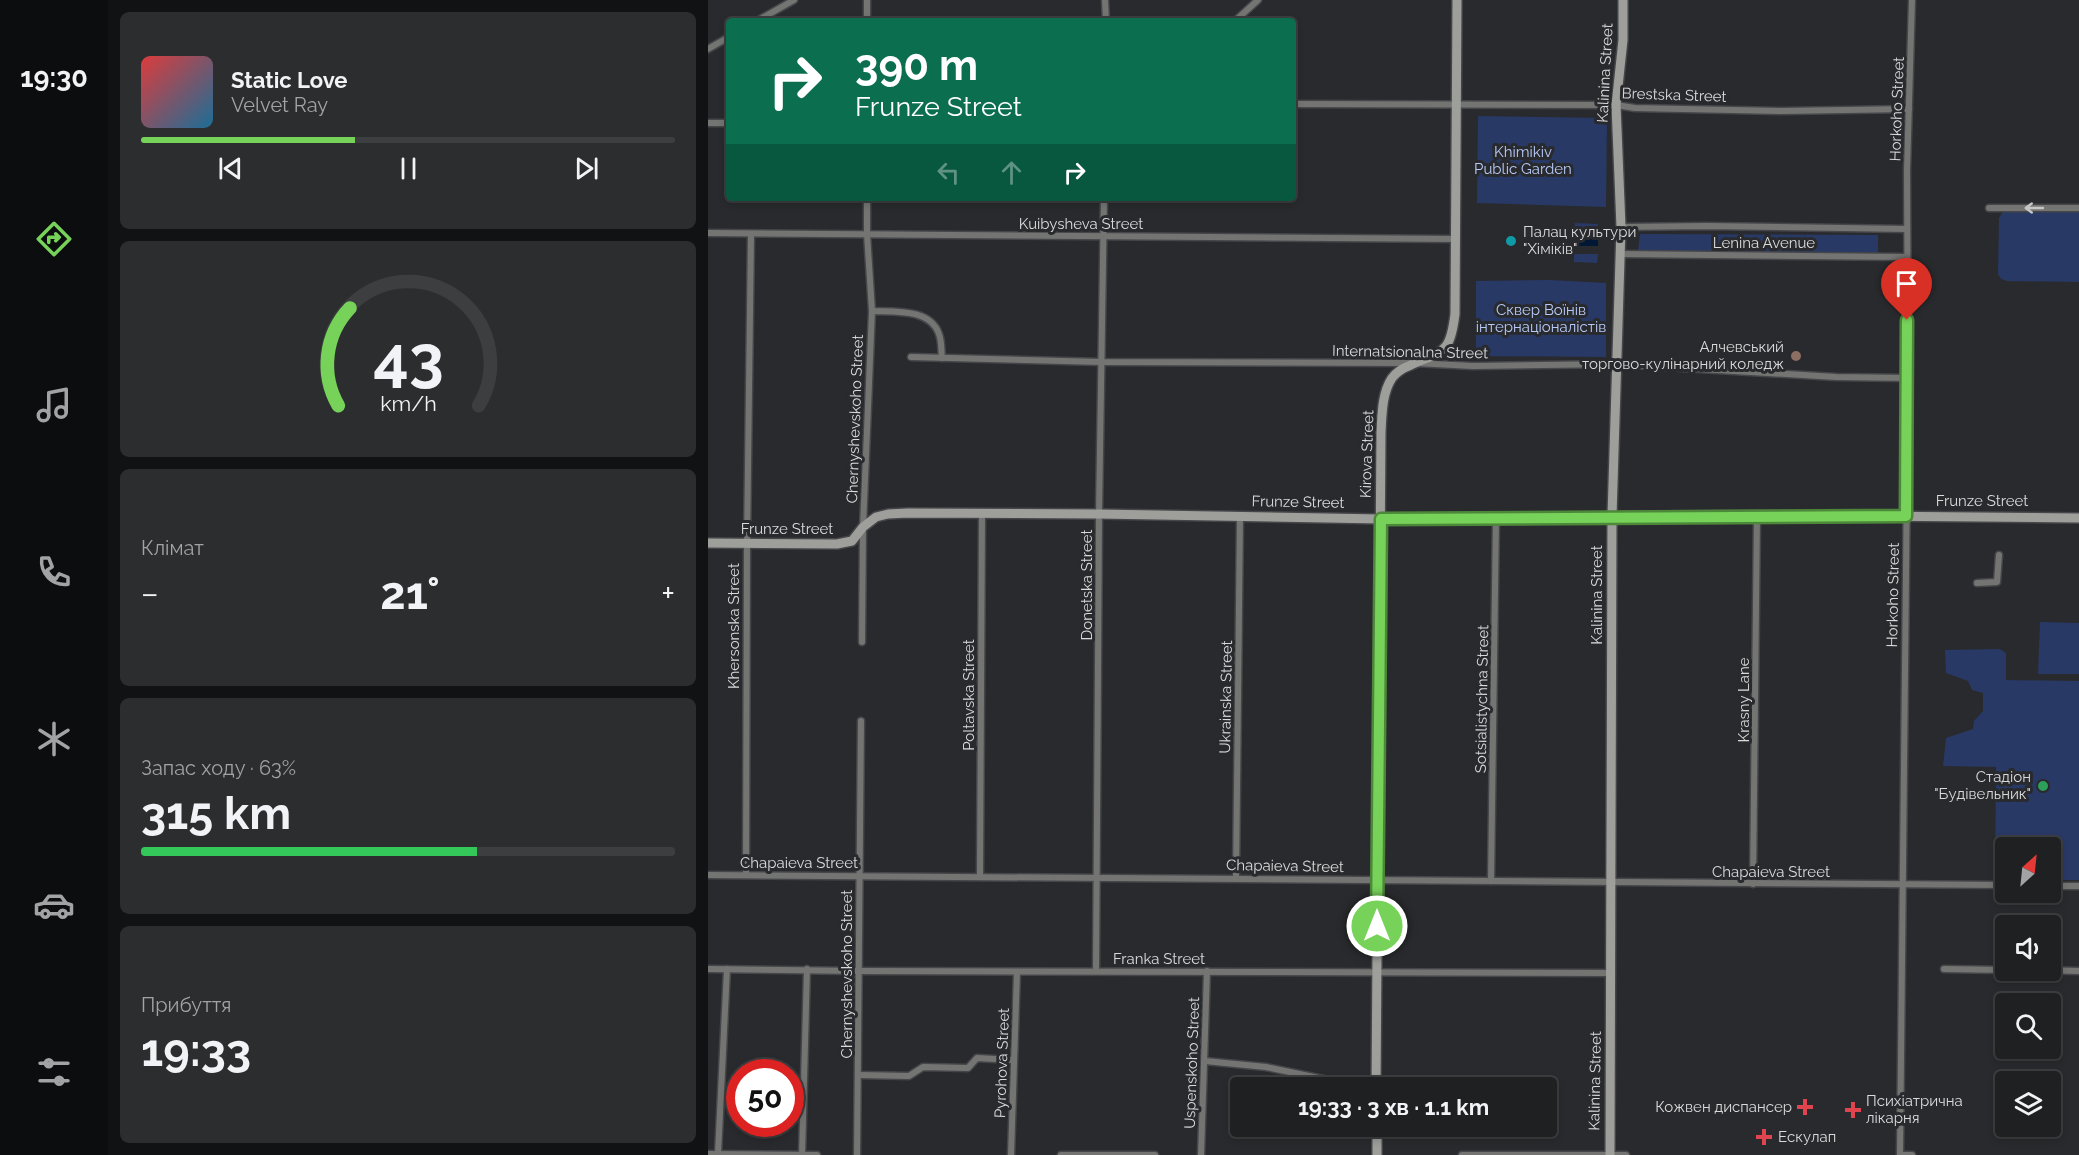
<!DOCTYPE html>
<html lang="uk">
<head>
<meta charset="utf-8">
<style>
	body { margin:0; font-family:Raleway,sans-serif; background:#2c2d2f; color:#f1f3f6; height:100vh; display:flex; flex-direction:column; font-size:22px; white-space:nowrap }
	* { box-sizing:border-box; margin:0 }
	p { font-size:20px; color:#a1a3a5 }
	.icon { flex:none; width:33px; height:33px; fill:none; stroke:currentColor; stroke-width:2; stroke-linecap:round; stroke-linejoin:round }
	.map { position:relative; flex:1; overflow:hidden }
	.drawer { display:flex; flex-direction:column; gap:12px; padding:12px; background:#111213; width:600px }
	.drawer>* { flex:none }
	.top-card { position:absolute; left:18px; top:18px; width:570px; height:183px; border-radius:6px; box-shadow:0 3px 9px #0003,0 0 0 2px #3c3e40; background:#0b6e4f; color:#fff; overflow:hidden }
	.needle { width:39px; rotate:27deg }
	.controls { position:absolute; left:1287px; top:837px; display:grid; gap:12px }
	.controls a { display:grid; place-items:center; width:66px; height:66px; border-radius:6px; background:#1f2022; box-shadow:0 3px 9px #0003,0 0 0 2px #3c3e40; font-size:30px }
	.speed { position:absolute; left:18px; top:1059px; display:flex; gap:12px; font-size:30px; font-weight:700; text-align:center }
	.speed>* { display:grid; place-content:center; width:78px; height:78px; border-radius:50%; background:#1f2022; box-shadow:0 3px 9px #0003,0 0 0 2px #3c3e40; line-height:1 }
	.speed .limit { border:9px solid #d22; background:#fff; color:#111 }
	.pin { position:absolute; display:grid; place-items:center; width:51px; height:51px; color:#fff; margin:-62px -26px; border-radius:50% 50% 50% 0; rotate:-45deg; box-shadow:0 0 6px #0007 }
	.pin .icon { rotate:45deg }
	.me { position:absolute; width:66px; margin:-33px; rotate:0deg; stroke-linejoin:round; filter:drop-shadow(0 0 4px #0008) }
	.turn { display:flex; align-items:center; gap:21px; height:126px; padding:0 30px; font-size:27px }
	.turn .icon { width:78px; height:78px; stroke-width:2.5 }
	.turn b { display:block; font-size:42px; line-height:51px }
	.lanes { display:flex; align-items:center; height:57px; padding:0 30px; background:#0003; justify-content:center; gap:30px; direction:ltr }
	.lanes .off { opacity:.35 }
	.big { font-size:45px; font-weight:700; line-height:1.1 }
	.drawer .card { flex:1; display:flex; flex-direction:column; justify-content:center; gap:9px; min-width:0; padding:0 21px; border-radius:9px; background:#2c2d2f }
	.drawer .dial { align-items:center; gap:0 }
	.dial svg { height:156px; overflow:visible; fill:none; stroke:#3c3e40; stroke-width:7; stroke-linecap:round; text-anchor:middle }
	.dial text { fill:#f1f3f6; stroke:none }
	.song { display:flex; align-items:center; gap:18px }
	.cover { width:72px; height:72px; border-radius:9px; background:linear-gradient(135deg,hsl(0 70% 55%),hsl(200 70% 35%)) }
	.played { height:6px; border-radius:3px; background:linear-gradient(90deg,#77d259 40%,#3c3e40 40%) }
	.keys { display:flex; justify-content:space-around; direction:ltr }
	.heat { display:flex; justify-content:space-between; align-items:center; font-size:33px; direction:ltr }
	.charge { height:9px; border-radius:4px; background:linear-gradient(90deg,#34c759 63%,#3c3e40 0) }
	.trip { position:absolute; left:522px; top:1077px; width:327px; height:60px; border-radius:6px; background:#1f2022; box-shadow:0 3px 9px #0003,0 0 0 2px #3c3e40; font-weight:700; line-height:60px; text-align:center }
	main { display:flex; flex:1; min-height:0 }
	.menu { display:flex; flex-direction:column; width:108px; justify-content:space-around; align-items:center; background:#0c0d0e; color:#a1a3a5 }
	.menu .icon { width:42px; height:42px }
	.menu .on { color:#77d259 }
	.menu b { font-size:27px; color:#f1f3f6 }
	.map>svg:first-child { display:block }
	.green { fill:#293965 }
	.water { fill:#001836 }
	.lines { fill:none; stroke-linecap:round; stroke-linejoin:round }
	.street-casing { stroke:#454649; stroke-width:9 }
	.secondary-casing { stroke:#454649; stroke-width:12 }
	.street { stroke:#747473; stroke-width:6 }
	.secondary { stroke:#9e9e9b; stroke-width:9 }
	.oneway { stroke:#c6c6c7 }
	.route-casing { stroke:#4d883a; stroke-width:15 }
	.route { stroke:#77d259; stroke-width:10 }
	.culture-dot { fill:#0f9aa8; stroke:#292a2d; stroke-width:2 }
	.education-dot { fill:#8d6e63; stroke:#292a2d; stroke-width:2 }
	.leisure-dot { fill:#2e9e5b; stroke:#292a2d; stroke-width:2 }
	.health-dot { fill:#e0444e; stroke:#292a2d; stroke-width:2 }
	.labels { text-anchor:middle; stroke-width:6; stroke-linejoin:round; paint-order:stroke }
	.street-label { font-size:15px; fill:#dadadc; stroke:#292a2d }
	.park-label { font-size:15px; fill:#b7cbfa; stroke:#292a2d }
	.poi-label { font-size:15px; fill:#dadadc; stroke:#292a2d; text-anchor:start }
</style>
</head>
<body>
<main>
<nav class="menu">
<b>19:30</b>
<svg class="icon on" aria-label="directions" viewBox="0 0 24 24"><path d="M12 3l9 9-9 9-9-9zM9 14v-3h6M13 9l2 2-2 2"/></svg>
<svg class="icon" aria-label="music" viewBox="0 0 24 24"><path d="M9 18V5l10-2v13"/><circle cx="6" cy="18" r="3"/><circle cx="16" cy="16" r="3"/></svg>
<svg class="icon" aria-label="phone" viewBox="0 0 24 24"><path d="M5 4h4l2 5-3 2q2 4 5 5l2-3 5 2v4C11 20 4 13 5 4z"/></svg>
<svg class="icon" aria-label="climate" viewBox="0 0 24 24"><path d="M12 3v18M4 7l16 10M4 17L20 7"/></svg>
<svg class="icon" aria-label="car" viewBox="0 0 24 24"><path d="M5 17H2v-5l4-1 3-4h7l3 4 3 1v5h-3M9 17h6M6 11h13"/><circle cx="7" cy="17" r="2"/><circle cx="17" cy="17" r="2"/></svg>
<svg class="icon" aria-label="filters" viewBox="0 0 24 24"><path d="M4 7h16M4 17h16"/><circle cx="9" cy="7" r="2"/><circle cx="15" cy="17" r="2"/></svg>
</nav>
<section class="drawer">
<div class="card">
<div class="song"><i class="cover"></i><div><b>Static Love</b><p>Velvet Ray</p></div></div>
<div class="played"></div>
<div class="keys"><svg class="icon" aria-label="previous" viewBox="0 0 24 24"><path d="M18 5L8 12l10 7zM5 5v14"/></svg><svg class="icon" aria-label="pause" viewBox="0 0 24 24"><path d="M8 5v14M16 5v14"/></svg><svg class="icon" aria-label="next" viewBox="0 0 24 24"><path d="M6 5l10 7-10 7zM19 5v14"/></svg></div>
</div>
<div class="card dial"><svg viewBox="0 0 100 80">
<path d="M14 69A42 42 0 1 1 86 69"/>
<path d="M14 69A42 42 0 0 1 20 19" stroke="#77d259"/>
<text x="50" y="56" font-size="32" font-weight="700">43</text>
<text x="50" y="72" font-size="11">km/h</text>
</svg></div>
<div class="card"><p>Клімат</p>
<div class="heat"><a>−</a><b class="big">21°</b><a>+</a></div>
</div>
<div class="card"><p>Запас ходу · 63%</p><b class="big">315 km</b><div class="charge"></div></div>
<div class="card"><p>Прибуття</p><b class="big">19:33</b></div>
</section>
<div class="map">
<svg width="1371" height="1155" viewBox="0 0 1371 1155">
	<rect width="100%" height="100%" fill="#292a2d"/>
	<!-- green -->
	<g class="green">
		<polygon points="770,116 899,118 898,207 769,203"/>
		<polygon points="1301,210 1371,211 1371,282 1299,281 1293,279 1290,274 1291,218 1294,213"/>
		<polygon points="867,223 890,224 890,232 866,231"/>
		<polygon points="932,234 1170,235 1170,253 930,251"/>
		<polygon points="866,254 890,254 889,263 866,262"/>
		<polygon points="842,280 898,283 898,357 768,356 768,281"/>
		<polygon points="1332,622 1371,623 1371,674 1330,674"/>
		<polygon points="1292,649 1298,653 1298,680 1371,681 1371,880 1343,880 1342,848 1298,848 1297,879 1287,874 1288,767 1235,766 1238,738 1265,729 1266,721 1275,711 1275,693 1264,690 1260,681 1238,673 1237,650"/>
	</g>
	<!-- water -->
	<polygon class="water" points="868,238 890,239 890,246 868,246"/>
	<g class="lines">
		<!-- street casing -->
		<g class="street-casing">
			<g id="street">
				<polyline points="397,0 398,21"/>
				<polyline points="49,21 86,0"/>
				<polyline points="159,21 159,0"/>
				<polyline points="527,21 550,0"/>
				<polyline points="0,49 21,37"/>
				<polyline points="585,104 908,105 927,108 1073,111 1201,109"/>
				<polyline points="0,123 21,123"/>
				<polyline points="1281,208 1371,208"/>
				<polyline points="913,227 998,226 1199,229"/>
				<polyline points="0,233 747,239"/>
				<polyline points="912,254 1199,257"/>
				<path d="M164 311C186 312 222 308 231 334 234 342 233 350 234 358"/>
				<polyline points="203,357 393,362 707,363 765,366 908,364 1128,377 1200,378"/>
				<polyline points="1269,583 1289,582 1291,555"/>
				<polyline points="154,642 155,527 164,311 159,234 159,198"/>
				<polyline points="0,875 1298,885"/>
				<polyline points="38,875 39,544 43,234"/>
				<polyline points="272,876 274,514"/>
				<polyline points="528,878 532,516"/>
				<polyline points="783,881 788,517"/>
				<polyline points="1045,884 1049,515"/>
				<polyline points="1342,886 1371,886"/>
				<polyline points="0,969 152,971 903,973"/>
				<polyline points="1236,969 1298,970"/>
				<polyline points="1331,970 1371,971"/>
				<polyline points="388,971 391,514 396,198"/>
				<polyline points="497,1061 558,1067 620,1080 668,1081"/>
				<polyline points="151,1075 201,1076 215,1067 260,1068 269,1058 305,1060"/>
				<polyline points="0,1154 109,1155"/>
				<polyline points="10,1154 19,969"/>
				<polyline points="94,1155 99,969"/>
				<polyline points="149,1155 153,721"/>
				<polyline points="303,1155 309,972"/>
				<polyline points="353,1155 447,1155"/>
				<polyline points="493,1155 499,971"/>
				<polyline points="754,1155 918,1155"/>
				<polyline points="1192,1155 1200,378 1199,170 1204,0"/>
				<polyline points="1193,1155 1204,1155"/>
			</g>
		</g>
		<!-- secondary casing -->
		<g class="secondary-casing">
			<g id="secondary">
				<polyline points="0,543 129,544 144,541 155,527 168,517 180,514 200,513 391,514 673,519 1049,515 1371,518"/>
				<path d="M668 1088 673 432C674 414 674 393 684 378 689 371 695 368 703 365 736 350 742 354 747 314L749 0"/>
				<polyline points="669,1126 669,1155"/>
				<polyline points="902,1155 904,516 913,227 908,105 915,40 915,0"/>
			</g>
		</g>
		<!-- street -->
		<use href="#street" class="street"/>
		<!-- secondary -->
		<use href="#secondary" class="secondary"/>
	</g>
	<!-- one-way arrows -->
	<defs><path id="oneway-shaft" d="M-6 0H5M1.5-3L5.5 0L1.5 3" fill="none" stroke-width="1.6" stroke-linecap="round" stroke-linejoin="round" transform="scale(1.5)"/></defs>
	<use class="oneway" href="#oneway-shaft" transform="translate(1326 208) rotate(-180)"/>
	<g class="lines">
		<!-- route casing -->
		<g class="route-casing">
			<polyline id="route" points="669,926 673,519 1198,516 1199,320"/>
		</g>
		<!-- route -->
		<use href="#route" class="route"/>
	</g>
	<!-- markers -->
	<circle class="culture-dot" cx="803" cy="241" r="6"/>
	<circle class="education-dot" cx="1088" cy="356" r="6"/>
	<circle class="leisure-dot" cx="1335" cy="786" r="6"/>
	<g class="health-dot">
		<path d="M1094 1098h6v6h6v6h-6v6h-6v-6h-6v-6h6z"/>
		<path d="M1142 1101h6v6h6v6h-6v6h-6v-6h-6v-6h6z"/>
		<path d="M1053 1128h6v6h6v6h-6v6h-6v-6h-6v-6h6z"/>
	</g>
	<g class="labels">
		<!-- street labels -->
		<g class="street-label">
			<text transform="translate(897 73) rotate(-87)" y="5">Kalinina Street</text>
			<text transform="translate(966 95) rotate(2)" y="5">Brestska Street</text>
			<text transform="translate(1189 109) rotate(-88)" y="5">Horkoho Street</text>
			<text x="373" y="229">Kuibysheva Street</text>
			<text x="1056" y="248">Lenina Avenue</text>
			<text transform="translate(702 352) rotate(1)" y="5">Internatsionalna Street</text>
			<text transform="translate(147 419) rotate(-88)" y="5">Chernyshevskoho Street</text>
			<text transform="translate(659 454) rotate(-88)" y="5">Kirova Street</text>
			<text x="1274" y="506">Frunze Street</text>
			<text transform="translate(590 502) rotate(1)" y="5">Frunze Street</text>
			<text x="79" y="534">Frunze Street</text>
			<text transform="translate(379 585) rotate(-90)" y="5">Donetska Street</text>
			<text transform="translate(889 595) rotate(-90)" y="5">Kalinina Street</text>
			<text transform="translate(1185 595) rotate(-89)" y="5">Horkoho Street</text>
			<text transform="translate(26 626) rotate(-90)" y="5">Khersonska Street</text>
			<text transform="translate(261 695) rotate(-90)" y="5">Poltavska Street</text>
			<text transform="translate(518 697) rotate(-89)" y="5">Ukrainska Street</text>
			<text transform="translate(774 699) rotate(-89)" y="5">Sotsialistychna Street</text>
			<text transform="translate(1036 700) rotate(-90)" y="5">Krasny Lane</text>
			<text x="91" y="868">Chapaieva Street</text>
			<text transform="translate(577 866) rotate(1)" y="5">Chapaieva Street</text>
			<text x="1063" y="877">Chapaieva Street</text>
			<text x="451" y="964">Franka Street</text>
			<text transform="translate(139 974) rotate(-90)" y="5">Chernyshevskoho Street</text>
			<text transform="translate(294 1063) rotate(-88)" y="5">Pyrohova Street</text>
			<text transform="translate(484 1063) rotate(-88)" y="5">Uspenskoho Street</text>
			<text transform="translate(887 1081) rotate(-89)" y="5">Kalinina Street</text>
		</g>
		<!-- park labels -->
		<g class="park-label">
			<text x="815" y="157">Khimikiv<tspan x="815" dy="17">Public Garden</tspan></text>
			<text x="833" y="315">Сквер Воїнів<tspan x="833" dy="17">інтернаціоналістів</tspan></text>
		</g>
		<!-- poi labels -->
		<g class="poi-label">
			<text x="815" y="237">Палац культури<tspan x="815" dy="17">"Хіміків"</tspan></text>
			<text x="1076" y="352" text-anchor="end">Алчевський<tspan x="1076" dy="17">торгово-кулінарний коледж</tspan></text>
			<text x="1323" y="782" text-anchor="end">Стадіон<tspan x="1323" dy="17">"Будівельник"</tspan></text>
			<text x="1158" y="1106">Психіатрична<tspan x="1158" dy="17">лікарня</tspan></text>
			<text x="1084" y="1112" text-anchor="end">Кожвен диспансер</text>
			<text x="1070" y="1142">Ескулап</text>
		</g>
	</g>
</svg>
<div class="controls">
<a><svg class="needle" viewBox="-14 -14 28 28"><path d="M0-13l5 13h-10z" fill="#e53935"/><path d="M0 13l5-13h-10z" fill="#a1a3a5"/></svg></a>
<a><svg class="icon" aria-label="sound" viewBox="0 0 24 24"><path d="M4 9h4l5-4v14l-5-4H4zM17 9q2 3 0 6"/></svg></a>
<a><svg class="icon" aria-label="search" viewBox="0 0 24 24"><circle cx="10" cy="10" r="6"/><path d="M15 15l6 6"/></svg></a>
<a><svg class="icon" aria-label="layers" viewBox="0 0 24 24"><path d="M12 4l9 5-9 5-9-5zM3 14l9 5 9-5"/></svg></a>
</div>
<div class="speed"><div class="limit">50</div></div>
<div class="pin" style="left:1199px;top:320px;background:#d93025"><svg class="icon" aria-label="arrive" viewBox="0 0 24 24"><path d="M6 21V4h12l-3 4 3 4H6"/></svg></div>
<svg class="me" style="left:669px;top:926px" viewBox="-20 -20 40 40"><circle r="17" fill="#77d259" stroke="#fff" stroke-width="3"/><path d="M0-11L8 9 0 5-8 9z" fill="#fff"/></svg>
<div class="trip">19:33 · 3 хв · 1.1 km</div>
<div class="top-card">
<div class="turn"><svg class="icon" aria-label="right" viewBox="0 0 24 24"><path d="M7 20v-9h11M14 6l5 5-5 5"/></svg><div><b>390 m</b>Frunze Street</div></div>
<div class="lanes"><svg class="icon off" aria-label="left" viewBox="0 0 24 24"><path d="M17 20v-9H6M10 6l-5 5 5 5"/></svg><svg class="icon off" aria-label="ahead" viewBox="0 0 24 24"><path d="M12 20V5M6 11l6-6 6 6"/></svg><svg class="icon" aria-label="right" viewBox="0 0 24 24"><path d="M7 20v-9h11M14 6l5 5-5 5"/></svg></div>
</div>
</div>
</main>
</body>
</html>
